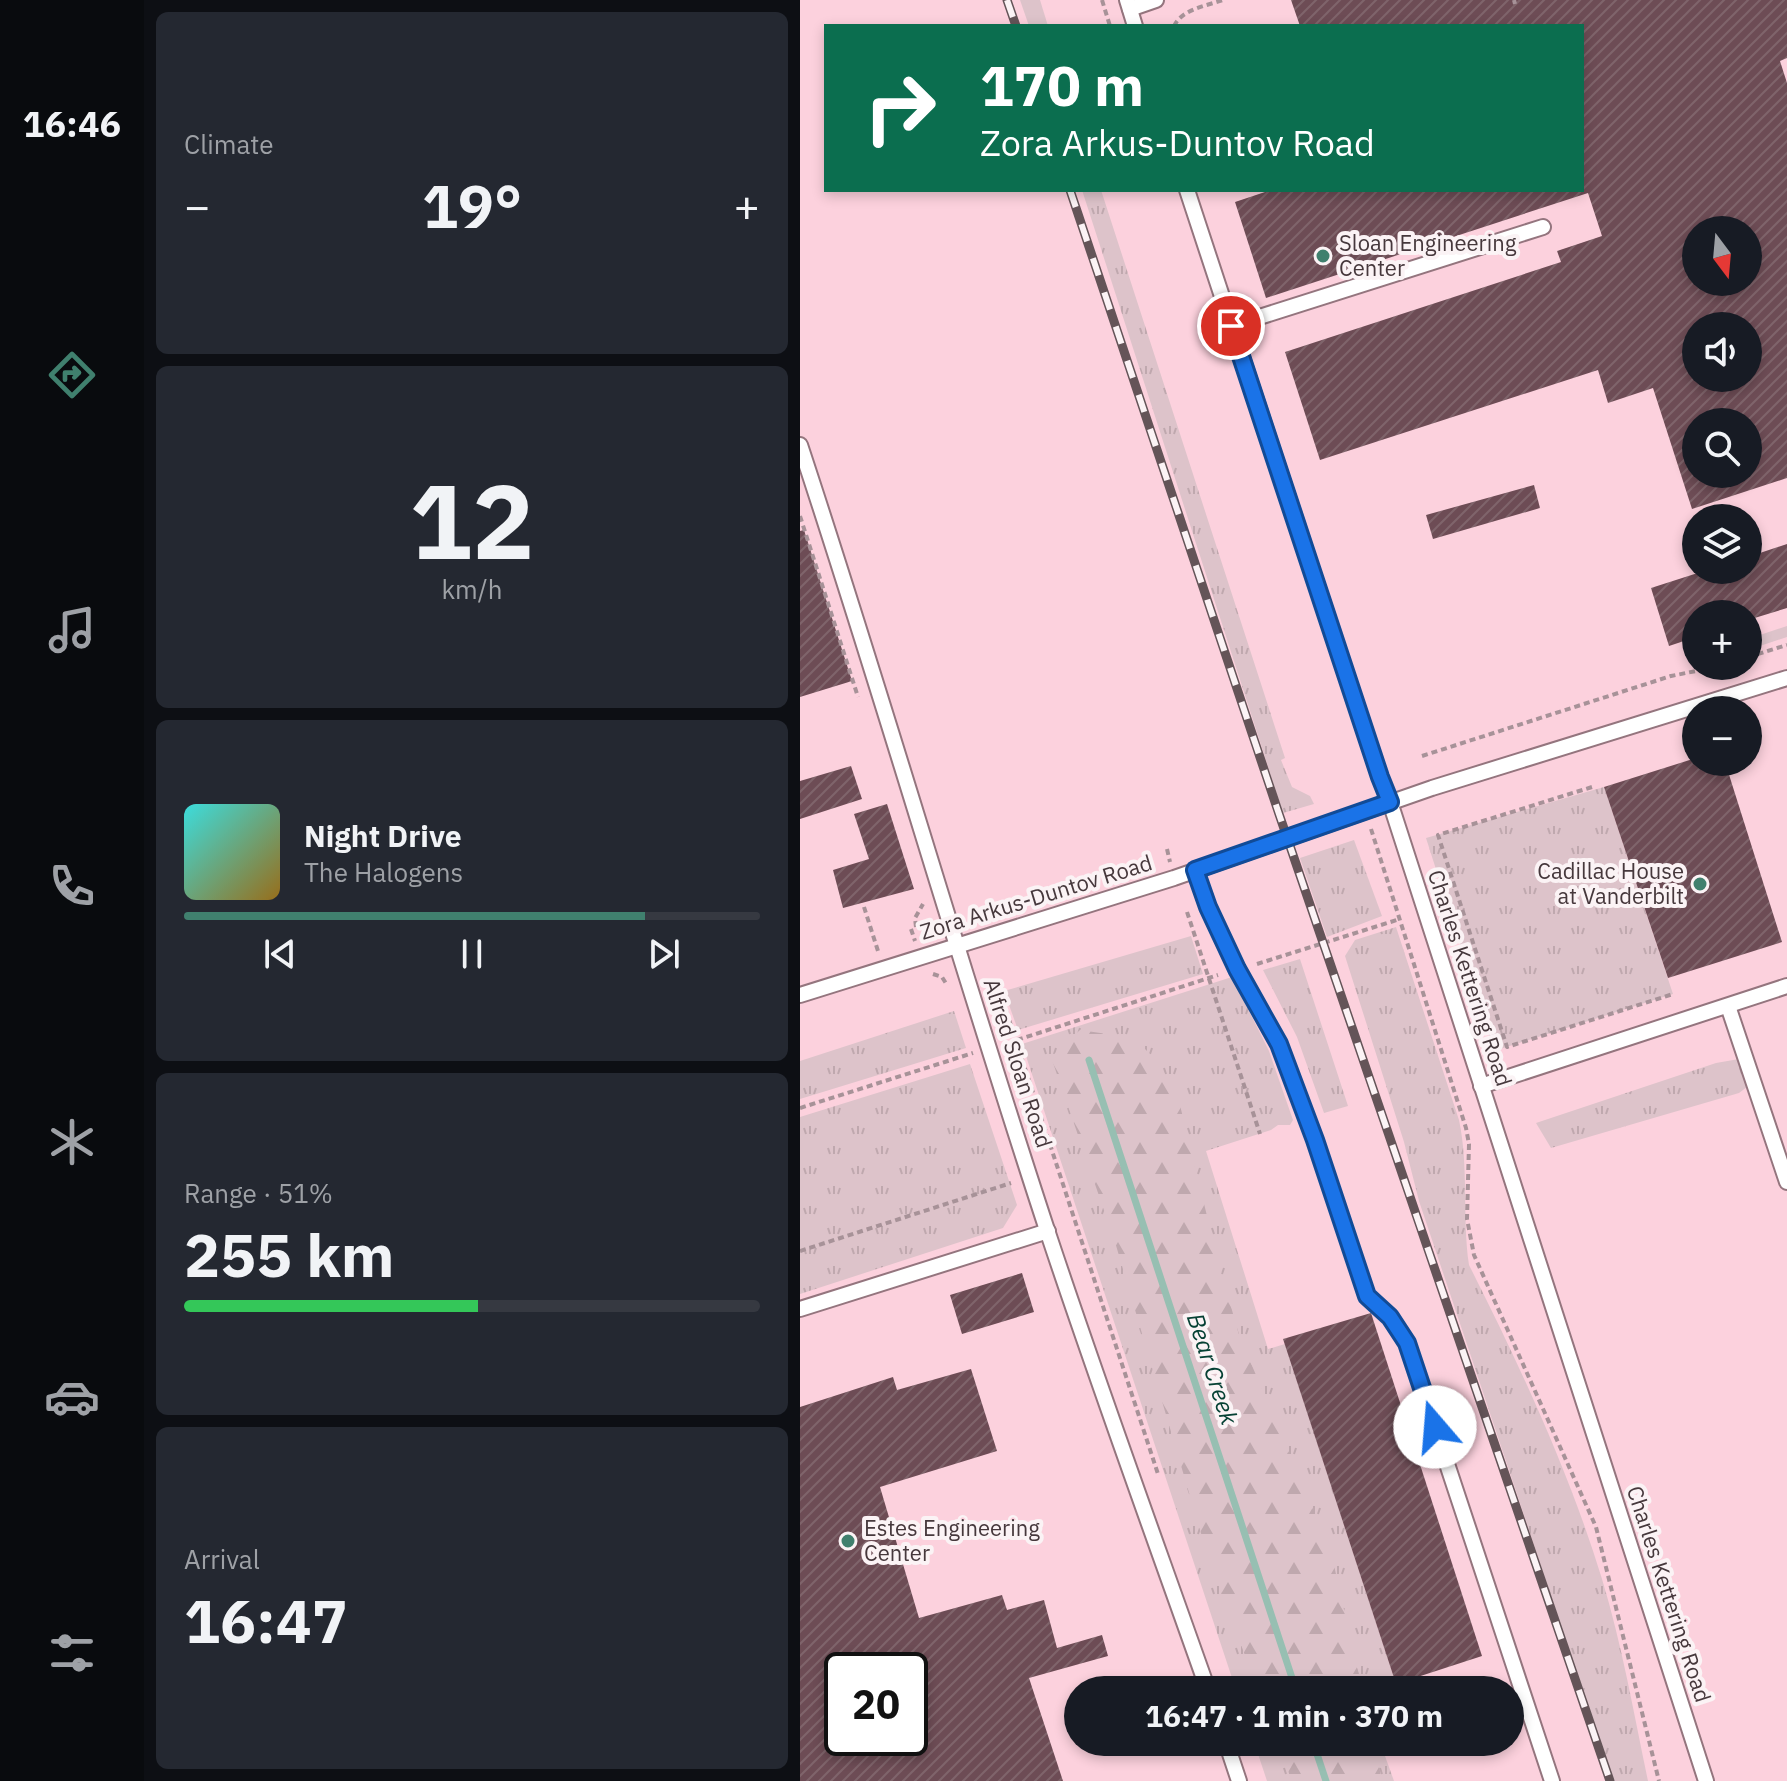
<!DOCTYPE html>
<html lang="en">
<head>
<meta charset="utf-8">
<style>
	body { margin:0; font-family:"IBM Plex Sans",sans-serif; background:#242831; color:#f1f3f6; height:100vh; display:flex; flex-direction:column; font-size:30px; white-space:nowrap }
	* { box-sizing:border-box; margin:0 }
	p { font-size:26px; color:#9ea1a6 }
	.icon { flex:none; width:44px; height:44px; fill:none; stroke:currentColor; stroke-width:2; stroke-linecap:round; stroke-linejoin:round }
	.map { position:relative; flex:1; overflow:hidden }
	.sheet { display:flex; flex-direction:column; gap:12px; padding:12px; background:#0d0f14; width:656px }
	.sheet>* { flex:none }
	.guide { position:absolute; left:24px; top:24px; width:760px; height:168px; border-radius:0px; box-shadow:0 4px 12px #0003; background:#0b6e4f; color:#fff; overflow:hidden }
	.needle { width:52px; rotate:164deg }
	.tools { position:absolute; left:882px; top:216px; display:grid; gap:16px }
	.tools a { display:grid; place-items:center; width:80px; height:80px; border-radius:50%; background:#171b24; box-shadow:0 4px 12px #0003; font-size:40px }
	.speed { position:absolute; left:24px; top:1652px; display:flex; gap:16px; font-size:40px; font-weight:700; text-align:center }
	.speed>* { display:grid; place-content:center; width:104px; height:104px; border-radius:50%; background:#171b24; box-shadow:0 4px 12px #0003; line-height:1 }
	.speed .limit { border:4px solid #111; border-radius:12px; background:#fff; color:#111 }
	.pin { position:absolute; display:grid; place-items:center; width:68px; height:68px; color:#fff; margin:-34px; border:4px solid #fff; border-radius:50%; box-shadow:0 2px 8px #0007 }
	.me { position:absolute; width:88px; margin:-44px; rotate:342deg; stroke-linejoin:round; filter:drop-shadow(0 0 6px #0008) }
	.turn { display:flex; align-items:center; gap:28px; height:168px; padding:0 24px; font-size:36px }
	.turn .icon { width:104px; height:104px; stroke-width:2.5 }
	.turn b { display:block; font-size:56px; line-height:68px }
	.big { font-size:60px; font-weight:700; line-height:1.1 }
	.sheet .widget { flex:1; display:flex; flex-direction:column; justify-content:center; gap:12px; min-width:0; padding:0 28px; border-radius:12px; background:#242831 }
	.sheet .dial { align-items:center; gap:0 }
	.dial b { font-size:104px; line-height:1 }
	.song { display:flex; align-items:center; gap:24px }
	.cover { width:96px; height:96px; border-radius:12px; background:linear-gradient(135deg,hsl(180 70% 55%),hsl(40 70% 35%)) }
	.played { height:8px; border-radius:4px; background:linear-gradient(90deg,#40806e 80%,#363941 80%) }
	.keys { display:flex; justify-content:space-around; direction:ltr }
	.heat { display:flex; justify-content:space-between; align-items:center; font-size:44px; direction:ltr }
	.charge { height:12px; border-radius:6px; background:linear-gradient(90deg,#34c759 51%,#363941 0) }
	.trip { position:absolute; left:264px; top:1676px; width:460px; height:80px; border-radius:40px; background:#171b24; box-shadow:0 4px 12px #0003; font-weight:700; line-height:80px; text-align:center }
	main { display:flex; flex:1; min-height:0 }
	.menu { display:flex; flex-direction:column; width:144px; justify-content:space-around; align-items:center; background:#090b0e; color:#9ea1a6 }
	.menu .icon { width:56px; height:56px }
	.menu .active { color:#40806e }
	.menu b { font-size:36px; color:#f1f3f6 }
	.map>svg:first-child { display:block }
	.built { fill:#fcd1dd; fill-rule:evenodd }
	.grass { fill:url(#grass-tufts) }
	.forest { fill:url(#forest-firs) }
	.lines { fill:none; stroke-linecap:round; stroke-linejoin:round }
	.stream { stroke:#97bfb2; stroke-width:7 }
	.building { fill:url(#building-hatch); fill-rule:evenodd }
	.lane-casing { stroke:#94757e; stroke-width:18 }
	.path { stroke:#a79298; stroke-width:4; stroke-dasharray:6 4; stroke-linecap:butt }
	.lane { stroke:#fff; stroke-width:14 }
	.rail-casing { stroke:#645458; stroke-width:9 }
	.rail { stroke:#fbf3f5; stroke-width:6; stroke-dasharray:18; stroke-linecap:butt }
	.route-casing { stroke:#114b97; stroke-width:20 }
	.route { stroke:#1a73e8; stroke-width:14 }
	.poi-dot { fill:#40806e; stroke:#fbf3f5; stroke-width:3 }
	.labels { text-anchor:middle; stroke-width:8; stroke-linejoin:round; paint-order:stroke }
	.poi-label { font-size:22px; fill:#46383c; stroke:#fbf3f5; text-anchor:start }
	.street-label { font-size:22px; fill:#46383c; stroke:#fbf3f5 }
	.water-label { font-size:24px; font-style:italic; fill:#064134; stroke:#fbf3f5 }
</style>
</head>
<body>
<main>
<nav class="menu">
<b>16:46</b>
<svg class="icon active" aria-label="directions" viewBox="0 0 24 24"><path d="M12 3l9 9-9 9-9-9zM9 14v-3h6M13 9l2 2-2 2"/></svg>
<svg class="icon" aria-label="music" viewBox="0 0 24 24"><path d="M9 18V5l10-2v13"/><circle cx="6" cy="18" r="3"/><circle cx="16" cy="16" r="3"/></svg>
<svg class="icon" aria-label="phone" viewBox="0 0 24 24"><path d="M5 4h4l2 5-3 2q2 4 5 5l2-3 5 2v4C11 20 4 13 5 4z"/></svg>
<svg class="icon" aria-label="climate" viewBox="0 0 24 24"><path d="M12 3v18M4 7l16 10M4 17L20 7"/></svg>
<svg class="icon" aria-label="car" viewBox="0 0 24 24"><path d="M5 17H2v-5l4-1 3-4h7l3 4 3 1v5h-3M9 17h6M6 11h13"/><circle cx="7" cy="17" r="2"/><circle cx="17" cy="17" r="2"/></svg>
<svg class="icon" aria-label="filters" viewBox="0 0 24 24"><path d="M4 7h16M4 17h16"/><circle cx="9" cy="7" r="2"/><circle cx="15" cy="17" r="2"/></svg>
</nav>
<section class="sheet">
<div class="widget"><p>Climate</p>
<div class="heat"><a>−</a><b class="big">19°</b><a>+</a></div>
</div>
<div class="widget dial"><b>12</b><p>km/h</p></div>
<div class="widget">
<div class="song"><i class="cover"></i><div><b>Night Drive</b><p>The Halogens</p></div></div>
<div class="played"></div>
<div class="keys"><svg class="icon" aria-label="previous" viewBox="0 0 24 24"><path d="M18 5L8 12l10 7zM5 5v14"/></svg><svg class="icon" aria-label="pause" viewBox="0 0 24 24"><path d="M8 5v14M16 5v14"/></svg><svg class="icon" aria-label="next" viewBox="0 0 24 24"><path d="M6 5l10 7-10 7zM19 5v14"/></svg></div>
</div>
<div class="widget"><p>Range · 51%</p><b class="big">255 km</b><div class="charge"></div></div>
<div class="widget"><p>Arrival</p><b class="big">16:47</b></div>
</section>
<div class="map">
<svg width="987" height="1781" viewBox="0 0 987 1781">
	<defs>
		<pattern id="grass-tufts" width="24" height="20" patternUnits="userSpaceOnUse" patternTransform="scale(2)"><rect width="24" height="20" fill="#ddc3ca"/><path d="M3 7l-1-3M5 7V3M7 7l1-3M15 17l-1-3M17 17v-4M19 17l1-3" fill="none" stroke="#bfa8ae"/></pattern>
		<pattern id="forest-firs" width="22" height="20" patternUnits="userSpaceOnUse" patternTransform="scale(2)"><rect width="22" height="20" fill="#ddc3ca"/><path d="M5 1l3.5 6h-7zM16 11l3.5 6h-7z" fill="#bfa8ae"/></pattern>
		<pattern id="building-hatch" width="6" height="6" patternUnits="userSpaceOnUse" patternTransform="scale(2)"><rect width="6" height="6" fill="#6d4c55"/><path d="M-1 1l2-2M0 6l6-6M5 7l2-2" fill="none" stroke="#7f646b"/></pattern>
	</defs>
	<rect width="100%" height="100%" fill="#fce0e7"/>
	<!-- built -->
	<path class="built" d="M0 0H987V1781H0ZM26 26H782V190H26ZM896 230H948V282H896ZM896 326H948V378H896ZM896 422H948V474H896ZM896 518H948V570H896ZM896 614H948V666H896ZM896 710H948V762H896ZM42 1670H110V1738H42ZM278 1690H710V1742H278Z"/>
	<!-- grass -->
	<g class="grass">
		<polygon points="220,0 240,0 248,26 229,26"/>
		<polygon points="282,190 301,190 485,758 481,760 492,787 510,796 514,804 483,813"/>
		<polygon points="987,626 987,637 948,650 948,639"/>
		<polygon points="804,787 873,994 694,1051 626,838"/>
		<polygon points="554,840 582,916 527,937 500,858"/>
		<path d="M596 927 659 1120C669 1167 662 1217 669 1265 720 1366 769 1471 802 1579 822 1645 834 1714 848 1781H813L619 1201 604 1142 545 956 555 940Z"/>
		<polygon points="391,936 403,974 218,1030 204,991"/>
		<polygon points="500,959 548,1106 524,1113 497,1037 463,970"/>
		<polygon points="432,977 469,1051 493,1120 490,1125 478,1125 471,1130 406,1151 468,1349 485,1344 596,1684 576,1690 436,1690 222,1044"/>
		<polygon points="154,1011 166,1048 0,1099 0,1061"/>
		<polygon points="939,1059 947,1087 939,1093 751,1148 736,1123 916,1063"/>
		<polygon points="170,1064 217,1205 203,1228 0,1294 0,1117"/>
		<polygon points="454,1742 580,1742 594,1781 467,1781"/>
	</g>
	<!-- forest -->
	<g class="forest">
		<polygon points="280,1030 334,1038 358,1062 378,1097 417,1257 439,1335 531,1552 562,1690 458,1690 408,1557 315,1242 251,1057"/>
		<polygon points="477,1742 574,1742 582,1781 492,1781"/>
	</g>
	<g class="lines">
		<!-- stream -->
		<g class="stream">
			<polyline points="289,1060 496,1690"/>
			<polyline points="513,1742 526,1781"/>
		</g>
	</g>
	<!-- building -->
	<g class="building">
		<path d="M491 0H987V58L980 61 987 83V478L892 509 853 388 808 403 798 370 520 460 485 352 761 262 757 251 802 236 788 193 466 298 435 202 471 190H782V26H500ZM896 230H948V282H896ZM896 326H948V378H896ZM896 422H948V474H896Z"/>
		<polygon points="734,485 740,508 633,539 626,515"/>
		<polygon points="4,530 52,681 0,697 0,531"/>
		<polygon points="987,544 987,608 948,620 948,614 896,614 896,637 869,646 851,588 907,570 948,570 948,557"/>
		<polygon points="896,758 896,762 925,762 982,942 868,978 804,787"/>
		<polygon points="51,766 62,799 0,819 0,781"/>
		<polygon points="87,804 114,889 43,908 33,870 69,859 54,814"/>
		<polygon points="222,1273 234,1312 162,1334 150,1295"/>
		<polygon points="571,1313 682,1656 596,1684 483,1339"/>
		<path d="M171 1369 197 1451 80 1487 119 1618 202 1595 207 1610 244 1600 257 1648 302 1635 308 1656 229 1678 263 1781H0V1407L93 1377 97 1390ZM42 1670H110V1738H42Z"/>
	</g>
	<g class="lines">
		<!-- lane casing -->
		<g class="lane-casing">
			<g id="lane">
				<polyline points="327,0 335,26"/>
				<polyline points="330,9 356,0"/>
				<polyline points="387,190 580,777 590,802 906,1781"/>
				<polyline points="431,326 743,227"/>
				<path d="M0 445C86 705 161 969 247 1230 298 1384 354 1537 408 1690"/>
				<polyline points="395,870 408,907 437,969 479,1044 515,1140 567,1296 590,1317 607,1343 752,1781"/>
				<polyline points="0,995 374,878 632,788 987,678"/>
				<polyline points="928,1006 987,1182"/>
				<polyline points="681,1086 987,986"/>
				<polyline points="0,1309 248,1231"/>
				<polyline points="426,1742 439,1781"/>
			</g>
		</g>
		<!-- path -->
		<g class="path">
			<polyline points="302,0 310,26"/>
			<polyline points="714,0 715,4"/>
			<path d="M374 26C382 9 406 6 423 0"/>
			<polyline points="0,516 58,697"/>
			<polyline points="948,657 987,645"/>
			<polyline points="622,756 871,676 921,666"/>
			<polyline points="792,787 638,835 707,1047 873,994"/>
			<polyline points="571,829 666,1128 669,1144 667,1219 674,1255 796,1527 859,1781"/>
			<polyline points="367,849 370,862"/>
			<polyline points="64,907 78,951"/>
			<polyline points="387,912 460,1134"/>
			<polyline points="116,927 115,918 123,904"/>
			<polyline points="111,929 115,941"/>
			<polyline points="457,964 600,919"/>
			<polyline points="133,974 142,977 147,985"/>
			<polyline points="200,992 358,1474"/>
			<polyline points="217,1040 418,975"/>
			<polyline points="0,1108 173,1053"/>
			<polyline points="0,1251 211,1183"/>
		</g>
		<!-- lane -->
		<use href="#lane" class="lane"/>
		<!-- rail casing -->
		<g class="rail-casing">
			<g id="rail">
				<polyline points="207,0 216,26"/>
				<polyline points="270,190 479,814 810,1781"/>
			</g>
		</g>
		<!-- rail -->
		<use href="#rail" class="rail"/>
	</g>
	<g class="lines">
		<!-- route casing -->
		<g class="route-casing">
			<polyline id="route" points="431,326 580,777 590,802 395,870 408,907 437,969 479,1044 515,1140 567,1296 590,1317 607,1343 635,1427"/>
		</g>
		<!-- route -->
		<use href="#route" class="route"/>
	</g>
	<!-- markers -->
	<g class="poi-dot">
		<circle cx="523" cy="256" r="8"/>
		<circle cx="900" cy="884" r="8"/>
		<circle cx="48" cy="1541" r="8"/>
	</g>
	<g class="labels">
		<!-- poi labels -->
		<g class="poi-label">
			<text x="539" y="251">Sloan Engineering<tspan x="539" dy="25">Center</tspan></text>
			<text x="884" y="879" text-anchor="end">Cadillac House<tspan x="884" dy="25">at Vanderbilt</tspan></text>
			<text x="64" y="1536">Estes Engineering<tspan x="64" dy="25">Center</tspan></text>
		</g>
		<!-- street labels -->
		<g class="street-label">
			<text transform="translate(236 897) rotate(-17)" y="8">Zora Arkus-Duntov Road</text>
			<text transform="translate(670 978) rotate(72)" y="8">Charles Kettering Road</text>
			<text transform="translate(218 1063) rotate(72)" y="8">Alfred Sloan Road</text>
			<text transform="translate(869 1594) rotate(72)" y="8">Charles Kettering Road</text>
		</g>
		<!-- water labels -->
		<g class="water-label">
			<text transform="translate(412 1369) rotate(72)" y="8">Bear Creek</text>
		</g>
	</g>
</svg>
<div class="tools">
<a><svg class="needle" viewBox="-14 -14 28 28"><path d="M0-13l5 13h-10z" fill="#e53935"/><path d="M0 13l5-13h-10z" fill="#9ea1a6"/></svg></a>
<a><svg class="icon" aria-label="sound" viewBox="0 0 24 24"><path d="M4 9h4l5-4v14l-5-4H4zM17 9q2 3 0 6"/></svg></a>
<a><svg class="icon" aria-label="search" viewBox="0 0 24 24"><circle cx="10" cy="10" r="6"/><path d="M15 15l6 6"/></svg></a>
<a><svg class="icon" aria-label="layers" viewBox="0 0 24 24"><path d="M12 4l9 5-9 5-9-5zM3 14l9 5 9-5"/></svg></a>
<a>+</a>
<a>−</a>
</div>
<div class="speed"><div class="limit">20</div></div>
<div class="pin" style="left:431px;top:326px;background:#d93025"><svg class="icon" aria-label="arrive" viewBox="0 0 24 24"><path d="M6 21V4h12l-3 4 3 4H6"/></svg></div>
<svg class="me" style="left:635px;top:1427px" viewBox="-20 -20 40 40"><circle r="19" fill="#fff"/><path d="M0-13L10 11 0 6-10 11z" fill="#1a73e8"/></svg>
<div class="trip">16:47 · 1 min · 370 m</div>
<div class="guide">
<div class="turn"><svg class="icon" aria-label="right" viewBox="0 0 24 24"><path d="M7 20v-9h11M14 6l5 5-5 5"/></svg><div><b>170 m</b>Zora Arkus-Duntov Road</div></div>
</div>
</div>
</main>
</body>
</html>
